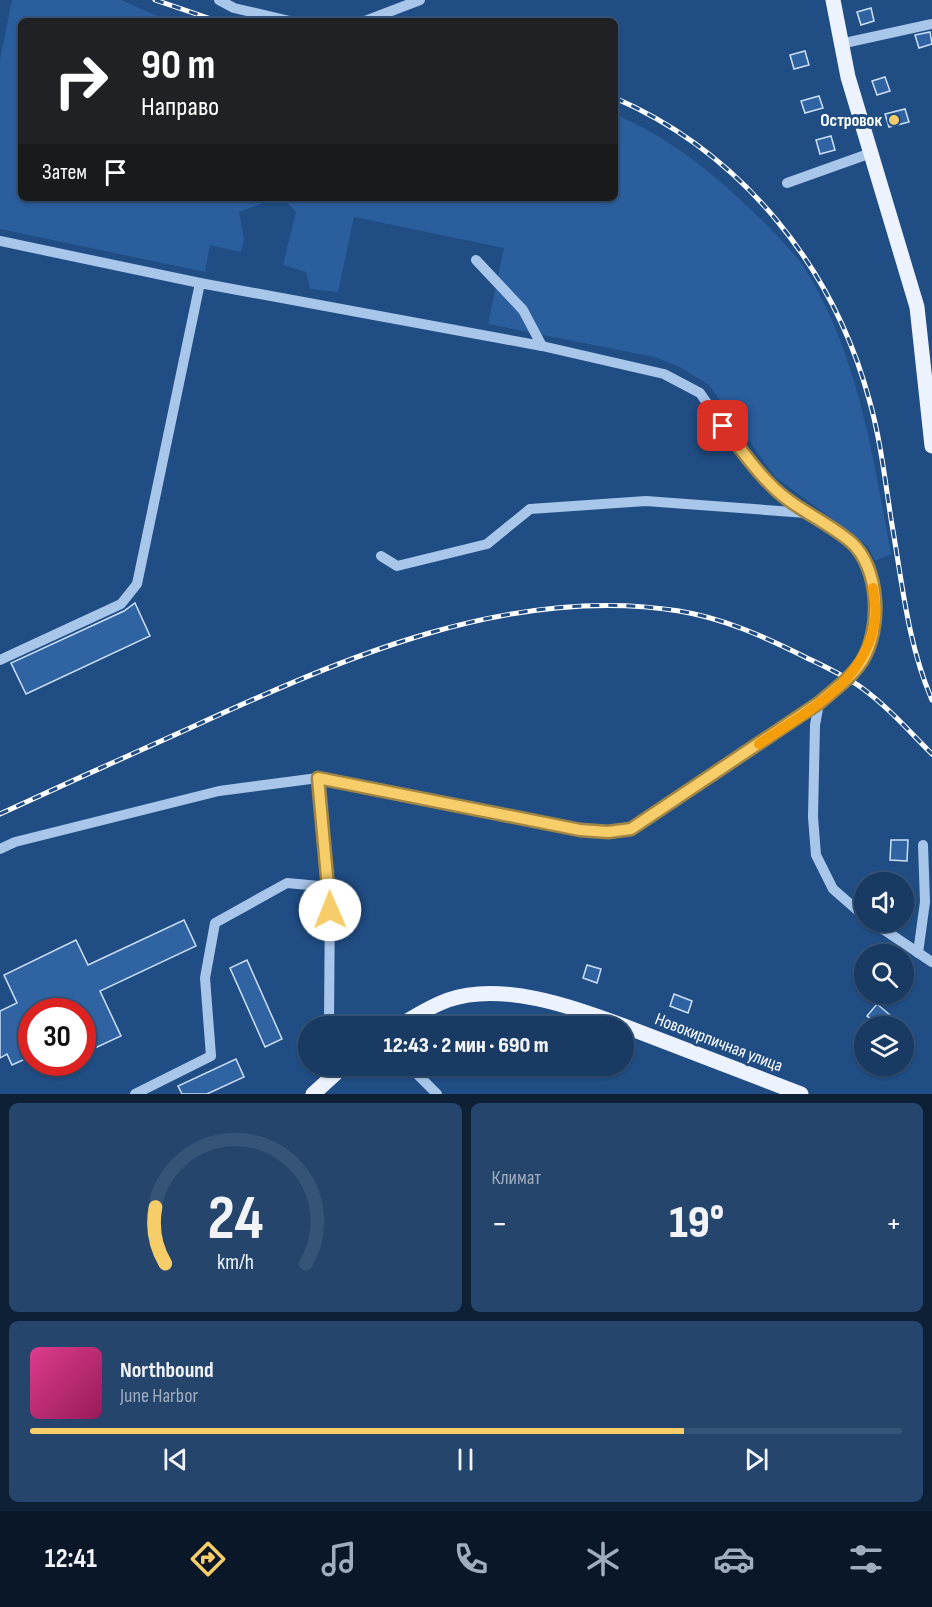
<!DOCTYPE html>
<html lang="ru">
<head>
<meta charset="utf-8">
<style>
	body { margin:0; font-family:"Sofia Sans Condensed",sans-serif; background:#25456c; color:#f1f3f6; height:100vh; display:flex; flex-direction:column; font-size:22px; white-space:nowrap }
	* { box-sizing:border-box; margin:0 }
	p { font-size:20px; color:#9fadbe }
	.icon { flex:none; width:33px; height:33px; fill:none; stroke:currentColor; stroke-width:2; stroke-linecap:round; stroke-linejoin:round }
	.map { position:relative; height:1094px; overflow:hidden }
	.panel { display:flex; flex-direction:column; gap:9px; padding:9px; background:#0d2036; flex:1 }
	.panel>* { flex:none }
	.top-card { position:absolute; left:18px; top:18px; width:600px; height:183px; border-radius:9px; box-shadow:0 2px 4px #0004,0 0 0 2px #365478; background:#202124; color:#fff; overflow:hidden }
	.buttons { position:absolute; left:854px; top:872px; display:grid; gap:12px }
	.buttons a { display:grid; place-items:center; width:60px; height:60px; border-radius:50%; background:#183a63; box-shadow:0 2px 4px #0004,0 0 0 2px #365478; font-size:30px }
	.speed { position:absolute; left:18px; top:998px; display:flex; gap:12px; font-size:30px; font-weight:700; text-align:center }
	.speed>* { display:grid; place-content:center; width:78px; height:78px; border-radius:50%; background:#183a63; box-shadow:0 2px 4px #0004,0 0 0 2px #365478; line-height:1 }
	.speed .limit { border:9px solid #d22; background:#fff; color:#111 }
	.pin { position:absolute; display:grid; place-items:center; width:51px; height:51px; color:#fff; margin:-26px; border-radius:12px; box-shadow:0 3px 9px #0006 }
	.me { position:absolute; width:66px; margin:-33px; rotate:359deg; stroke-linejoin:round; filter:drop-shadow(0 0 4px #0008) }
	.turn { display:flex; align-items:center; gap:21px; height:126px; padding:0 24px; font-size:27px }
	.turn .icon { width:78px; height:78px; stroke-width:2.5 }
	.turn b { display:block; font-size:42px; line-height:51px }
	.then { display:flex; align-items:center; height:57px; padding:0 24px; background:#0003; gap:12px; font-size:22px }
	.big { font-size:45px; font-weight:800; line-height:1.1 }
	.panel .card { flex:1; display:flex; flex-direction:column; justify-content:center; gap:9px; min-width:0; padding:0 21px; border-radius:9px; background:#25456c }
	.panel .dial { align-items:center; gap:0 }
	.dial svg { height:156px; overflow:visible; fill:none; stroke:#365478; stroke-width:7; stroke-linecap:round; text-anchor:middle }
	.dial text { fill:#f1f3f6; stroke:none }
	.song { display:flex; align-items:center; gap:18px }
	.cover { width:72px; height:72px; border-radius:9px; background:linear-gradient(135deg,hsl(330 70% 55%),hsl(330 70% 35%)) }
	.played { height:6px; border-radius:3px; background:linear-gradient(90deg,#f6cd69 75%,#365478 75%) }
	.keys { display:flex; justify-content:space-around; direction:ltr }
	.heat { display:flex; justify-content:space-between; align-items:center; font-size:33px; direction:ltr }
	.panel .tiles { flex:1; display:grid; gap:9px; grid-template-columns:1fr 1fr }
	.card:last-child { grid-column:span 2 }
	.trip { position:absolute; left:298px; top:1016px; width:336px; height:60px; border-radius:30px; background:#183a63; box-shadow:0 2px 4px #0004,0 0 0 2px #365478; font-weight:800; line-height:60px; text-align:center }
	.menu { display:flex; height:96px; justify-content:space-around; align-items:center; background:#0a1728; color:#9fadbe }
	.menu .icon { width:42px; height:42px }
	.menu .on { color:#f6cd69 }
	.menu b { font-size:27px; color:#f1f3f6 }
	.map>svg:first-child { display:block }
	.green { fill:#2a5e9d }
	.building { fill:#3063a2; stroke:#cde0f7; stroke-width:1.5 }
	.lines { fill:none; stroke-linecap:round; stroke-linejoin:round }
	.minor { stroke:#a8c6e9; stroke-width:10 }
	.major { stroke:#ecf3fe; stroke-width:15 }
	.rail-casing { stroke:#fff; stroke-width:5 }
	.rail { stroke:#204d84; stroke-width:3; stroke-dasharray:9; stroke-linecap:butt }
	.route-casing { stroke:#a08544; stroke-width:15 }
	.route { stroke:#f6cd69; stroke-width:10 }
	.slow { stroke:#f59e0b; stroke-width:10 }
	.poi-dot { fill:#f6cd69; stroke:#204d84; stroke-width:2 }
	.labels { text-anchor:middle; stroke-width:6; stroke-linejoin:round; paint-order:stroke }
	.poi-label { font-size:18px; font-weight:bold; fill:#fff; stroke:#204d84; text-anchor:end }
	.street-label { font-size:18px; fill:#fff; stroke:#204d84 }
</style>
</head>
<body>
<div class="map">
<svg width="932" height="1094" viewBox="0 0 932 1094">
	<rect width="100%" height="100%" fill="#204d84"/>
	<!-- green -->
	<g class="green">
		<polygon points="12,0 121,0 169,21 21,21 21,198 276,198 239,212 244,239 241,252 210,245 205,272 0,229 0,60"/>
		<path d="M615 115C653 129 696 160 725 186 749 207 791 246 807 272 859 358 873 457 891 554L875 561 868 547 853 534 775 477 709 385 678 366 654 357 488 324 504 248 354 217 338 292 310 289 306 272 283 265 296 212 283 198H615Z"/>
	</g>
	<!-- building -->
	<g class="building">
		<polygon points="871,8 874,21 861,25 857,12"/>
		<polygon points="930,32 932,44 919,48 915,35"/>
		<polygon points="805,51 809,65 794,69 790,55"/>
		<polygon points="885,77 890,91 877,95 872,81"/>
		<polygon points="819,96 823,108 805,113 801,101"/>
		<polygon points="905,109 909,122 889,127 885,114"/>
		<polygon points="831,136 835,150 820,154 816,140"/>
		<polygon points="135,603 150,636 26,694 11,663 124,611"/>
		<polygon points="891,840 908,840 907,861 890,860"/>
		<polygon points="184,920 196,946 100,991 121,1036 82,1054 82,1011 32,1011 32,1056 12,1065 7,1054 0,1058 0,1011 17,1003 4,975 76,940 88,965"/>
		<polygon points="247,960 282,1039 265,1047 230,968"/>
		<polygon points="587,965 601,969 597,983 583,978"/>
		<polygon points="674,994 692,1001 688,1013 670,1006"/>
		<polygon points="877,1004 890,1015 881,1026 867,1016"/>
		<polygon points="236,1059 244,1077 207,1094 182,1094 178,1086"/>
	</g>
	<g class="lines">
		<!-- minor -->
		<g class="minor">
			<polyline points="219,0 234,8 290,21"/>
			<polyline points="365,21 420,0"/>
			<polyline points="840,44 932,24"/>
			<polyline points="787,183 871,153"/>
			<polyline points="0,241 200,283 542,346 664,374 700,393 723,426 769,484 806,513 852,543 872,573 875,619 863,660 848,679 819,703 815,725 813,817 816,855 833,889 864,916"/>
			<polyline points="476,260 523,310 542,346"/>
			<polyline points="381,556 397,566 487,544 530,509 646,501 806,513"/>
			<polyline points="0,660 121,604 137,584 200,283"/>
			<polyline points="318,778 330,887 329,1026"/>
			<polyline points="0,849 15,842 219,791 318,778 581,830 608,832 631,829 819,703"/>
			<polyline points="871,921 932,962"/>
			<polyline points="918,953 925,902 923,845"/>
			<polyline points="408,1065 437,1094"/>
			<polyline points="135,1094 211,1056 205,978 215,923 287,883 330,887"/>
		</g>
		<!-- major -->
		<g class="major">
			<polyline points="833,0 848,77 917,307 932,446"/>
			<path d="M399 1026C415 1016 431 1006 448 1000 501 981 574 1007 624 1026"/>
			<polyline points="624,1026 801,1094"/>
			<polyline points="313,1094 345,1065"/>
		</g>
		<!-- rail casing -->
		<g class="rail-casing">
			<g id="rail">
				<polyline points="155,0 217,21"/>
				<path d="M615 98C742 153 833 267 869 399 880 437 885 479 891 519 902 580 907 642 932 700"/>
				<path d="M0 814C63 785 127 756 190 728 341 659 510 584 679 611 723 618 765 637 803 656 823 666 844 675 862 688 888 707 909 731 932 754"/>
			</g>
		</g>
		<!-- rail -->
		<use href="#rail" class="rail"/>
	</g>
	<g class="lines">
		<!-- route casing -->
		<g class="route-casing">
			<path id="route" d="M330 910 318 778 580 830 608 832 631 829 819 703C834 690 851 678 862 661 882 629 880 568 851 542 825 520 792 508 769 483 752 466 738 445 723 426"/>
		</g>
		<!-- route -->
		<use href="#route" class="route"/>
		<!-- slow -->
		<path class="slow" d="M759 744C808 710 865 684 875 620 877 610 874 598 873 588"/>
	</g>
	<!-- markers -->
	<circle class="poi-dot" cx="894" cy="120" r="6"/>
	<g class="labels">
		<!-- poi labels -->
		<g class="poi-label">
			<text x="882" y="126">Островок</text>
		</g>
		<!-- street labels -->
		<g class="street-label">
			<text transform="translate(719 1042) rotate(21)" y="6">Новокирпичная улица</text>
		</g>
	</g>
</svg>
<div class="buttons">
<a><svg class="icon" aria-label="sound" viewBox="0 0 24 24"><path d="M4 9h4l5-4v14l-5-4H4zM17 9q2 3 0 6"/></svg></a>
<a><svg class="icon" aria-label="search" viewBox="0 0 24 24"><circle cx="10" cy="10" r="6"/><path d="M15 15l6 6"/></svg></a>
<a><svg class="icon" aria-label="layers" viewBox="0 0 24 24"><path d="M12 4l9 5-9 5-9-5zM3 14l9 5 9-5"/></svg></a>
</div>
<div class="speed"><div class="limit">30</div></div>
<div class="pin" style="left:723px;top:426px;background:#d93025"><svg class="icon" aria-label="arrive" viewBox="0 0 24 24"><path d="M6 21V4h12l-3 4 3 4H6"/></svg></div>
<svg class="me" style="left:330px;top:910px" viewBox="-20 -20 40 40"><circle r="19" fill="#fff"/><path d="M0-13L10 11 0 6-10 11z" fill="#f6cd69"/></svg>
<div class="trip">12:43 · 2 мин · 690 m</div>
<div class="top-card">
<div class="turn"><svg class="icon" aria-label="right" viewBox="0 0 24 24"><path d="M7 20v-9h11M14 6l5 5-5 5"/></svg><div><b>90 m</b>Направо</div></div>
<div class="then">Затем<svg class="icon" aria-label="arrive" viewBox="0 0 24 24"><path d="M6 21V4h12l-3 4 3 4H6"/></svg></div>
</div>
</div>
<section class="panel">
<div class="tiles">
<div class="card dial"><svg viewBox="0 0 100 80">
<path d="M14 69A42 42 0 1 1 86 69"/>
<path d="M14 69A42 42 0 0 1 9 40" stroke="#f6cd69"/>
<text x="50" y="56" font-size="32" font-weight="700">24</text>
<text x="50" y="72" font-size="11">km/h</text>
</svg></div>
<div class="card"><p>Климат</p>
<div class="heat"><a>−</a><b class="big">19°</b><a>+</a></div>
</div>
<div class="card">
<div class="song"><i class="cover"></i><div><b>Northbound</b><p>June Harbor</p></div></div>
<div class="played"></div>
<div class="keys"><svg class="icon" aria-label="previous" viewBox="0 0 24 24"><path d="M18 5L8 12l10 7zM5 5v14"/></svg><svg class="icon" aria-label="pause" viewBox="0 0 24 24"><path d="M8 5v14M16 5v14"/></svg><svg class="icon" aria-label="next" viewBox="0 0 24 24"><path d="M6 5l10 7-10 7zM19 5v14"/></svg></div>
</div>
</div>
</section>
<nav class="menu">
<b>12:41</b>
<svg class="icon on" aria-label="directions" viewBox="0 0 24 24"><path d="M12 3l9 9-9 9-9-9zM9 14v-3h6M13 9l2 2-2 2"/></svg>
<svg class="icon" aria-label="music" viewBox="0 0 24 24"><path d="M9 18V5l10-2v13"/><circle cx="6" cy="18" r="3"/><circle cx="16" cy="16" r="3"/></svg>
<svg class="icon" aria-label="phone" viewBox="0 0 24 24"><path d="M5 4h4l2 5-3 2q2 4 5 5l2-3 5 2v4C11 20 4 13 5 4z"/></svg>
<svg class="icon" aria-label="climate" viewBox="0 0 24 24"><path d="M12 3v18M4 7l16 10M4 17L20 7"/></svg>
<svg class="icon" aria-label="car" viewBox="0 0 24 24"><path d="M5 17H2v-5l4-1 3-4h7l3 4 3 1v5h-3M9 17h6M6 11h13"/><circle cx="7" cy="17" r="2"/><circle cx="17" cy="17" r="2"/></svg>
<svg class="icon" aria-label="filters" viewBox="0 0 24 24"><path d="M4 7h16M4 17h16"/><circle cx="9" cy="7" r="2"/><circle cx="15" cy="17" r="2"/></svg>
</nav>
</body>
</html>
